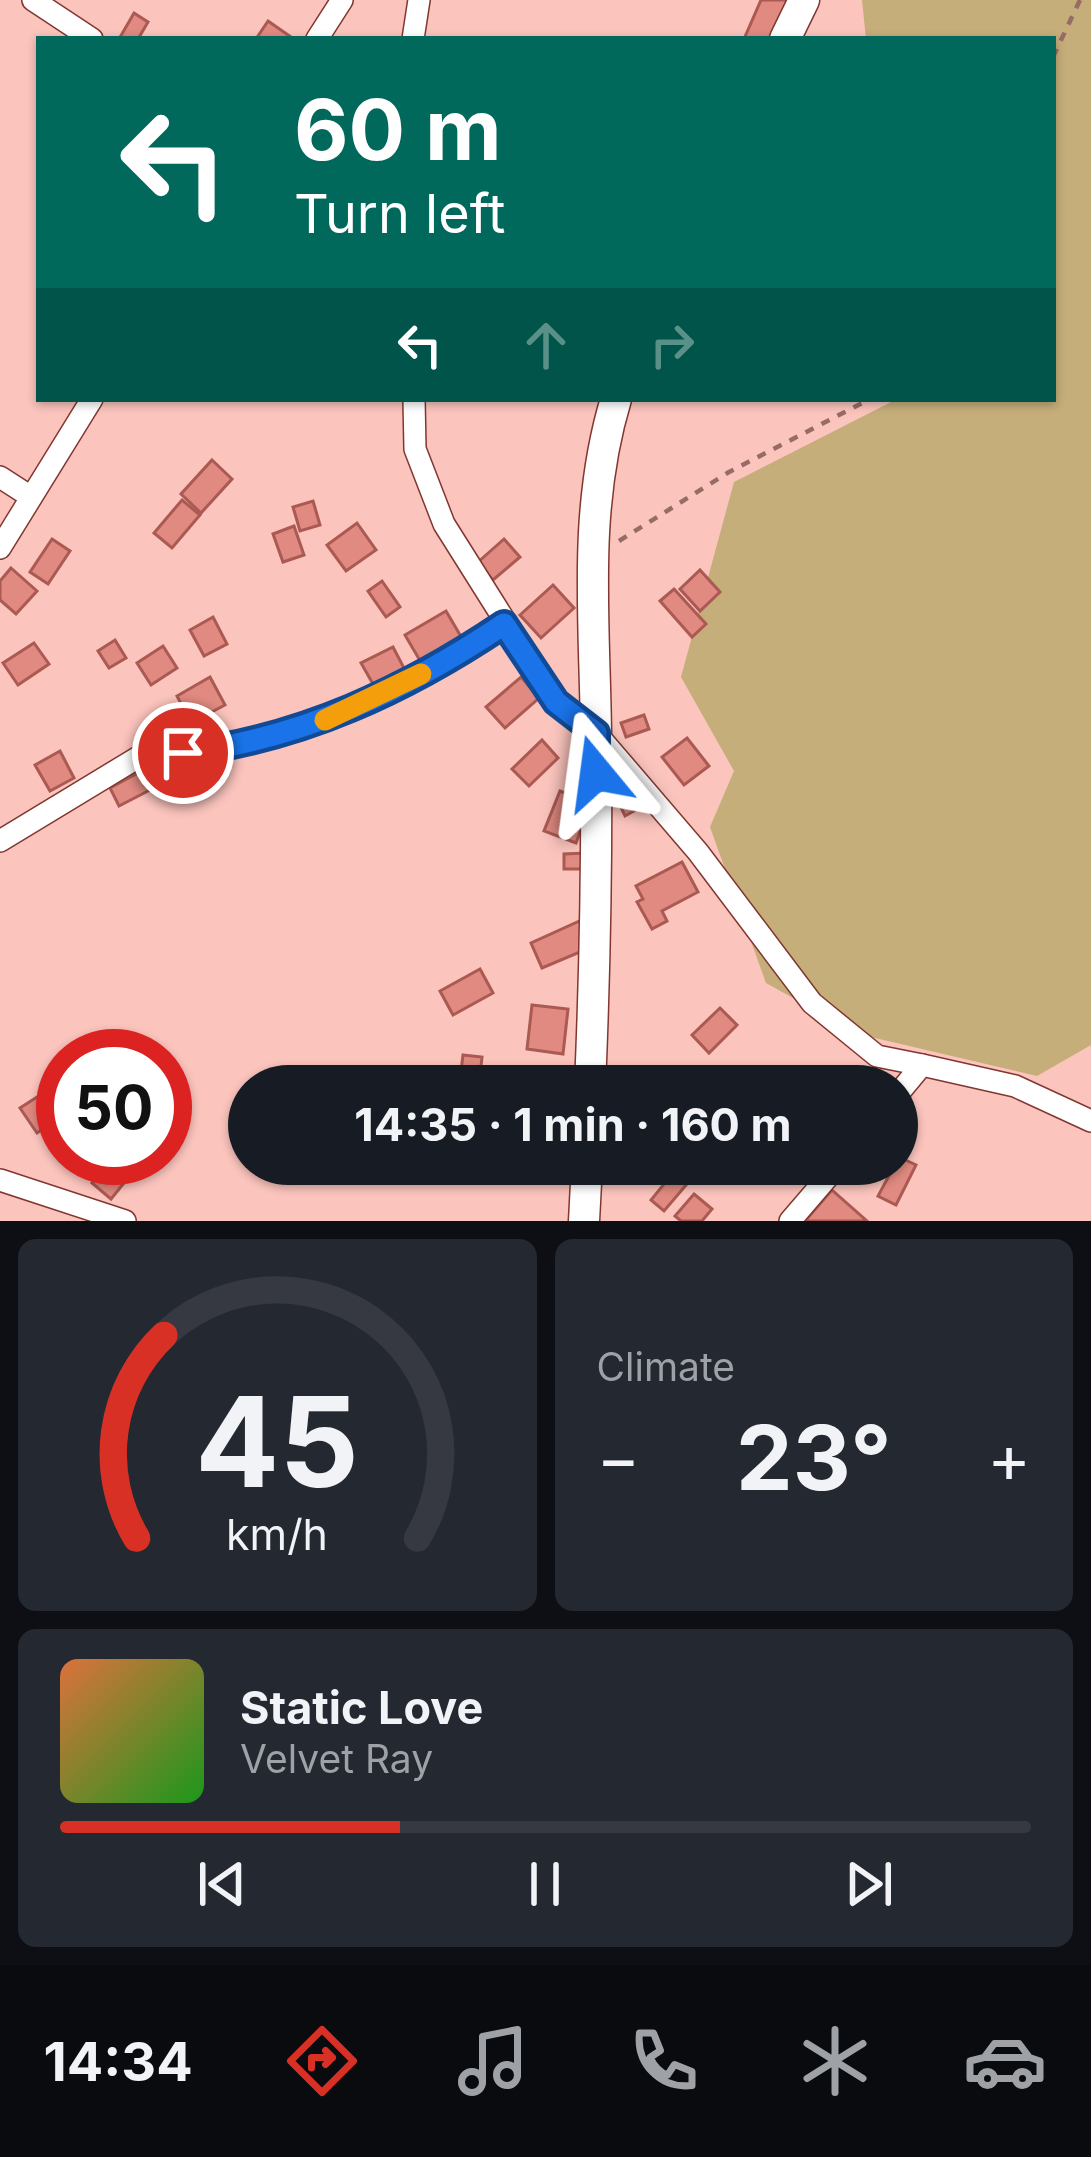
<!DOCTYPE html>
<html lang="en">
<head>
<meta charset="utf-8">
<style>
	body { margin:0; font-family:Inter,sans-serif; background:#242831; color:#f1f3f6; height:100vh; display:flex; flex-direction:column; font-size:45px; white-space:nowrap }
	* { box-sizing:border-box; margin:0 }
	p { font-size:39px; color:#9ea1a6 }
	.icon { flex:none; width:66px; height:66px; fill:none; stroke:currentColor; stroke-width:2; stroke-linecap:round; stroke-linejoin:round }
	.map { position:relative; height:1221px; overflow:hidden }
	.drawer { display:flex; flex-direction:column; gap:18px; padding:18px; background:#0d0f14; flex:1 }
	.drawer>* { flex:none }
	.banner { position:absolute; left:36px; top:36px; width:1020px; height:366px; border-radius:0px; box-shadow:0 3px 9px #0004; background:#00695c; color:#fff; overflow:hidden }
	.speed { position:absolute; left:36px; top:1029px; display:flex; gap:24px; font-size:60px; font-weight:700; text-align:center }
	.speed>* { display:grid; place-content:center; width:156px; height:156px; border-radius:50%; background:#171b24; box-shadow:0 3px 9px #0004; line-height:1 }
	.speed .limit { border:18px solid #d22; background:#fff; color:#111 }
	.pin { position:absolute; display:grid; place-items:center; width:102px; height:102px; color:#fff; margin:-51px; border:6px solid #fff; border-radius:50%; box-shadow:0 3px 12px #0007 }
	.me { position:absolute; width:132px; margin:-66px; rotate:344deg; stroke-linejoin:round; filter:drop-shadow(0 0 9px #0008) }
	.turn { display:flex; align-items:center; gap:42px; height:252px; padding:0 60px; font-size:54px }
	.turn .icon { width:156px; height:156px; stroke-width:2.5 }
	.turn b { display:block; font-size:84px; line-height:102px }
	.lanes { display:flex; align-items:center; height:114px; padding:0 60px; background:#0003; justify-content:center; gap:60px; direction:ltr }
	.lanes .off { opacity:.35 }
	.big { font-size:90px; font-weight:700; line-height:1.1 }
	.drawer .card { flex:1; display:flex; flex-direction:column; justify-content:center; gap:18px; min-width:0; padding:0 42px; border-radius:18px; background:#242831 }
	.drawer .dial { align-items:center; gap:0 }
	.dial svg { height:312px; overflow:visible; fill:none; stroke:#363941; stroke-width:7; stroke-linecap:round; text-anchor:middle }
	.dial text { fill:#f1f3f6; stroke:none }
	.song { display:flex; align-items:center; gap:36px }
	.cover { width:144px; height:144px; border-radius:18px; background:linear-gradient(135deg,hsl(20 70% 55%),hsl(120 70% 35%)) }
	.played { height:12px; border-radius:6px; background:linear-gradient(90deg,#d93025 35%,#363941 35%) }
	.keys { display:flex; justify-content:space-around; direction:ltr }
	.heat { display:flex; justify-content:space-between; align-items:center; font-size:66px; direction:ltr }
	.drawer .tiles { flex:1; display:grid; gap:18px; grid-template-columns:1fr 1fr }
	.card:last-child { grid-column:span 2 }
	.trip { position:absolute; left:228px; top:1065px; width:690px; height:120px; border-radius:60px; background:#171b24; box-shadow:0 3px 9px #0004; font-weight:700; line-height:120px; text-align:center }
	.menu { display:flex; height:192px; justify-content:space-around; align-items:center; background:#090b0e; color:#9ea1a6 }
	.menu .icon { width:84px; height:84px }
	.menu .on { color:#d93025 }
	.menu b { font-size:54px; color:#f1f3f6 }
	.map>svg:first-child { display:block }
	.green { fill:#c5ae7a }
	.building { fill:#e08a81; stroke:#aa5a52; stroke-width:3 }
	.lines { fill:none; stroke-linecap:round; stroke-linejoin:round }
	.minor-casing { stroke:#823630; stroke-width:24 }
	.secondary-casing { stroke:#823630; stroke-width:33 }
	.path { stroke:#976b66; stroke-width:4.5; stroke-dasharray:9 9; stroke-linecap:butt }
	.minor { stroke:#fff; stroke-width:21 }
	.secondary { stroke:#fff; stroke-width:30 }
	.route-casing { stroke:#114b97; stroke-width:30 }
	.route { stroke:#1a73e8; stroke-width:21 }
	.slow { stroke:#f59e0b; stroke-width:21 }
</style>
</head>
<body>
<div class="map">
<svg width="1091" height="1221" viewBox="0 0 1091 1221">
	<rect width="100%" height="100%" fill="#fbc4bd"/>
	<!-- green -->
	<polygon class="green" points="862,0 1091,0 1091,1045 1037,1076 858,1034 766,983 710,827 734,771 681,677 734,482 897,399 1053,399 1053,39 866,39"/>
	<!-- building -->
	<g class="building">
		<polygon points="761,0 788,0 770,39 744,39"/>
		<polygon points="134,13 148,22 138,39 119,39"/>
		<polygon points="268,21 291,37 290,39 256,39"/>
		<polygon points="212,460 232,479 201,513 181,494"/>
		<polygon points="182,500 200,515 172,548 154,533"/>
		<polygon points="313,501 320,525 300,531 293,507"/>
		<polygon points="357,523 376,550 346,571 327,545"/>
		<polygon points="294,526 304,555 283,562 273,534"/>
		<polygon points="52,539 70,551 48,584 30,572"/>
		<polygon points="504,539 520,557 493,580 477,563"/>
		<polygon points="11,568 37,591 16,614 0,600 0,581"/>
		<polygon points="700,570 720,592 700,611 680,589"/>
		<polygon points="382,581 400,607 386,617 368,591"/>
		<polygon points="553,585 574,608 541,638 520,615"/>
		<polygon points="674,589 706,624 692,637 660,601"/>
		<polygon points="446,611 463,640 422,664 405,635"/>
		<polygon points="213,617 227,644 204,656 190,630"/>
		<polygon points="115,640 126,658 109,668 98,651"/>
		<polygon points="34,643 49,664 18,685 3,663"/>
		<polygon points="163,646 177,668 151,685 137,663"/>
		<polygon points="393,647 404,668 373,684 361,663"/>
		<polygon points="210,677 225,705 191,723 177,696"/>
		<polygon points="521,677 539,698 505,728 486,707"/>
		<polygon points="644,715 649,729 626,737 621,723"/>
		<polygon points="687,738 709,766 684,785 662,757"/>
		<polygon points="542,740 558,758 529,786 512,769"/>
		<polygon points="60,751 74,778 50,791 35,765"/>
		<polygon points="140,772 150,790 119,806 110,788"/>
		<polygon points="634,788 643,806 625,816 616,797"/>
		<polygon points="560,791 584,800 574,823 582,826 576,843 544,831"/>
		<polygon points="585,853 586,869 564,869 564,854"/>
		<polygon points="682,862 698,892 662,911 667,921 652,929 637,902 643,899 636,886"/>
		<polygon points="584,919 580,952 542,968 531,943"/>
		<polygon points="480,969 493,993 453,1015 440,991"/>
		<polygon points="532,1005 568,1009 563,1054 527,1049"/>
		<polygon points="720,1008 737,1025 709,1053 692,1035"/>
		<polygon points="463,1055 482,1057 479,1086 435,1086 436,1078 460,1080"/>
		<polygon points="37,1097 53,1122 37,1133 20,1108"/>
		<polygon points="165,1111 183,1127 165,1147"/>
		<polygon points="899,1157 916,1165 896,1205 878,1196"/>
		<polygon points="111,1158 141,1162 111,1199 92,1183"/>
		<polygon points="673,1173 687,1184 664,1211 651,1200"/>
		<polygon points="832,1190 867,1221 805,1221"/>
		<polygon points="694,1194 712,1209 702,1221 681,1221 675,1216"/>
	</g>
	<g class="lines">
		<!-- minor casing -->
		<g class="minor-casing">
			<g id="minor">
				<polyline points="33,0 92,39"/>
				<polyline points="317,39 342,0"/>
				<polyline points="413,39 419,0"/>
				<polyline points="414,399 415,449 444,524 556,702 596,733 698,852 812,1003 877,1056 922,1065"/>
				<polyline points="0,477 31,497"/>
				<polyline points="0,548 92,399"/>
				<polyline points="0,841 137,758 229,747 327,719 374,700 504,624"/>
				<polyline points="897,1095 922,1065 1015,1086 1091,1121"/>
				<polyline points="0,1180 125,1221"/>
				<polyline points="790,1221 839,1164"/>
			</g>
		</g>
		<!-- secondary casing -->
		<g class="secondary-casing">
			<g id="secondary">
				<polyline points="785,39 804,0"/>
				<path d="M590 1086C595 970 597 853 596 736 595 621 582 511 616 399"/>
				<polyline points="584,1221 587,1164"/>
			</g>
		</g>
		<!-- path -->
		<g class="path">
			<polyline points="1053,57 1080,0"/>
			<polyline points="619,541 729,472 870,399"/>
		</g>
		<!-- minor -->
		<use href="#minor" class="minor"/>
		<!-- secondary -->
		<use href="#secondary" class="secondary"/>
	</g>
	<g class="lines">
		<!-- route casing -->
		<g class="route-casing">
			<path id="route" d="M183 753C301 739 406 690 504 624L556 702 596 733V773"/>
		</g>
		<!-- route -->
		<use href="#route" class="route"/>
		<!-- slow -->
		<polyline class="slow" points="325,720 421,674"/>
	</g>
</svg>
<div class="speed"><div class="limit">50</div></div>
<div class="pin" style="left:183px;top:753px;background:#d93025"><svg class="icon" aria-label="arrive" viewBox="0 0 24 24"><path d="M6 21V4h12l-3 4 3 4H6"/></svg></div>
<svg class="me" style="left:596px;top:773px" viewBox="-20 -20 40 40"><path d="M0-17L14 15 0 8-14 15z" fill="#1a73e8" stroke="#fff" stroke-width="4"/></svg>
<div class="trip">14:35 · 1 min · 160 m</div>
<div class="banner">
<div class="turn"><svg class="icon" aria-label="left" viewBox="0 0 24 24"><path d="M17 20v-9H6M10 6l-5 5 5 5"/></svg><div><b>60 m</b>Turn left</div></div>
<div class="lanes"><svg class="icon" aria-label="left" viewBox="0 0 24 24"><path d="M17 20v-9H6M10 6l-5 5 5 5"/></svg><svg class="icon off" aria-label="ahead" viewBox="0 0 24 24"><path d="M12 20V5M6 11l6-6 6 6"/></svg><svg class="icon off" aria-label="right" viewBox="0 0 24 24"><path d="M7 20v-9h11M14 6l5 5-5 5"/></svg></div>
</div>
</div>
<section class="drawer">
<div class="tiles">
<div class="card dial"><svg viewBox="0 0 100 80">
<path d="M14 69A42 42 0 1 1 86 69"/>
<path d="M14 69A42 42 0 0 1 21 17" stroke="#d93025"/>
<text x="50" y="56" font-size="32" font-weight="700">45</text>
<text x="50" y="72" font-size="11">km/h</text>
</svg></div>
<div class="card"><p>Climate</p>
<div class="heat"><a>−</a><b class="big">23°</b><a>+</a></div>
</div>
<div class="card">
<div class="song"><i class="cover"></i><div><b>Static Love</b><p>Velvet Ray</p></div></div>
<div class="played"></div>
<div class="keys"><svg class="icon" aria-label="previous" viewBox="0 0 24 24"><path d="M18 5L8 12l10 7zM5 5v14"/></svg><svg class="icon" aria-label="pause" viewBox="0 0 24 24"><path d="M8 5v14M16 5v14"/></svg><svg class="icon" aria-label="next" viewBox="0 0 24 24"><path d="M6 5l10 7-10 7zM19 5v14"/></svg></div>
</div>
</div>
</section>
<nav class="menu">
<b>14:34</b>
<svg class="icon on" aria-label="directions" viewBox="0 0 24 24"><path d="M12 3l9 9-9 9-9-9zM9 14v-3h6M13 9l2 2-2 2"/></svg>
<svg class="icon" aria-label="music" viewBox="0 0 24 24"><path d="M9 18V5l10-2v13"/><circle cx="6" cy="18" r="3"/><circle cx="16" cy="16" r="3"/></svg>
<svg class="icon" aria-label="phone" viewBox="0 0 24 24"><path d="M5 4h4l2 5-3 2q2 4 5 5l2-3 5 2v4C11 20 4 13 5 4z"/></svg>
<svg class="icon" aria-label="climate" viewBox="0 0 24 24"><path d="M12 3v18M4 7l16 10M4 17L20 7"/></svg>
<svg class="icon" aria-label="car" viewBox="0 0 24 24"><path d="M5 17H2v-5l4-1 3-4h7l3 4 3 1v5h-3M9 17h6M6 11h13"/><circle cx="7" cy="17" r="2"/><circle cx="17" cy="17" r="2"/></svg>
</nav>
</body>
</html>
